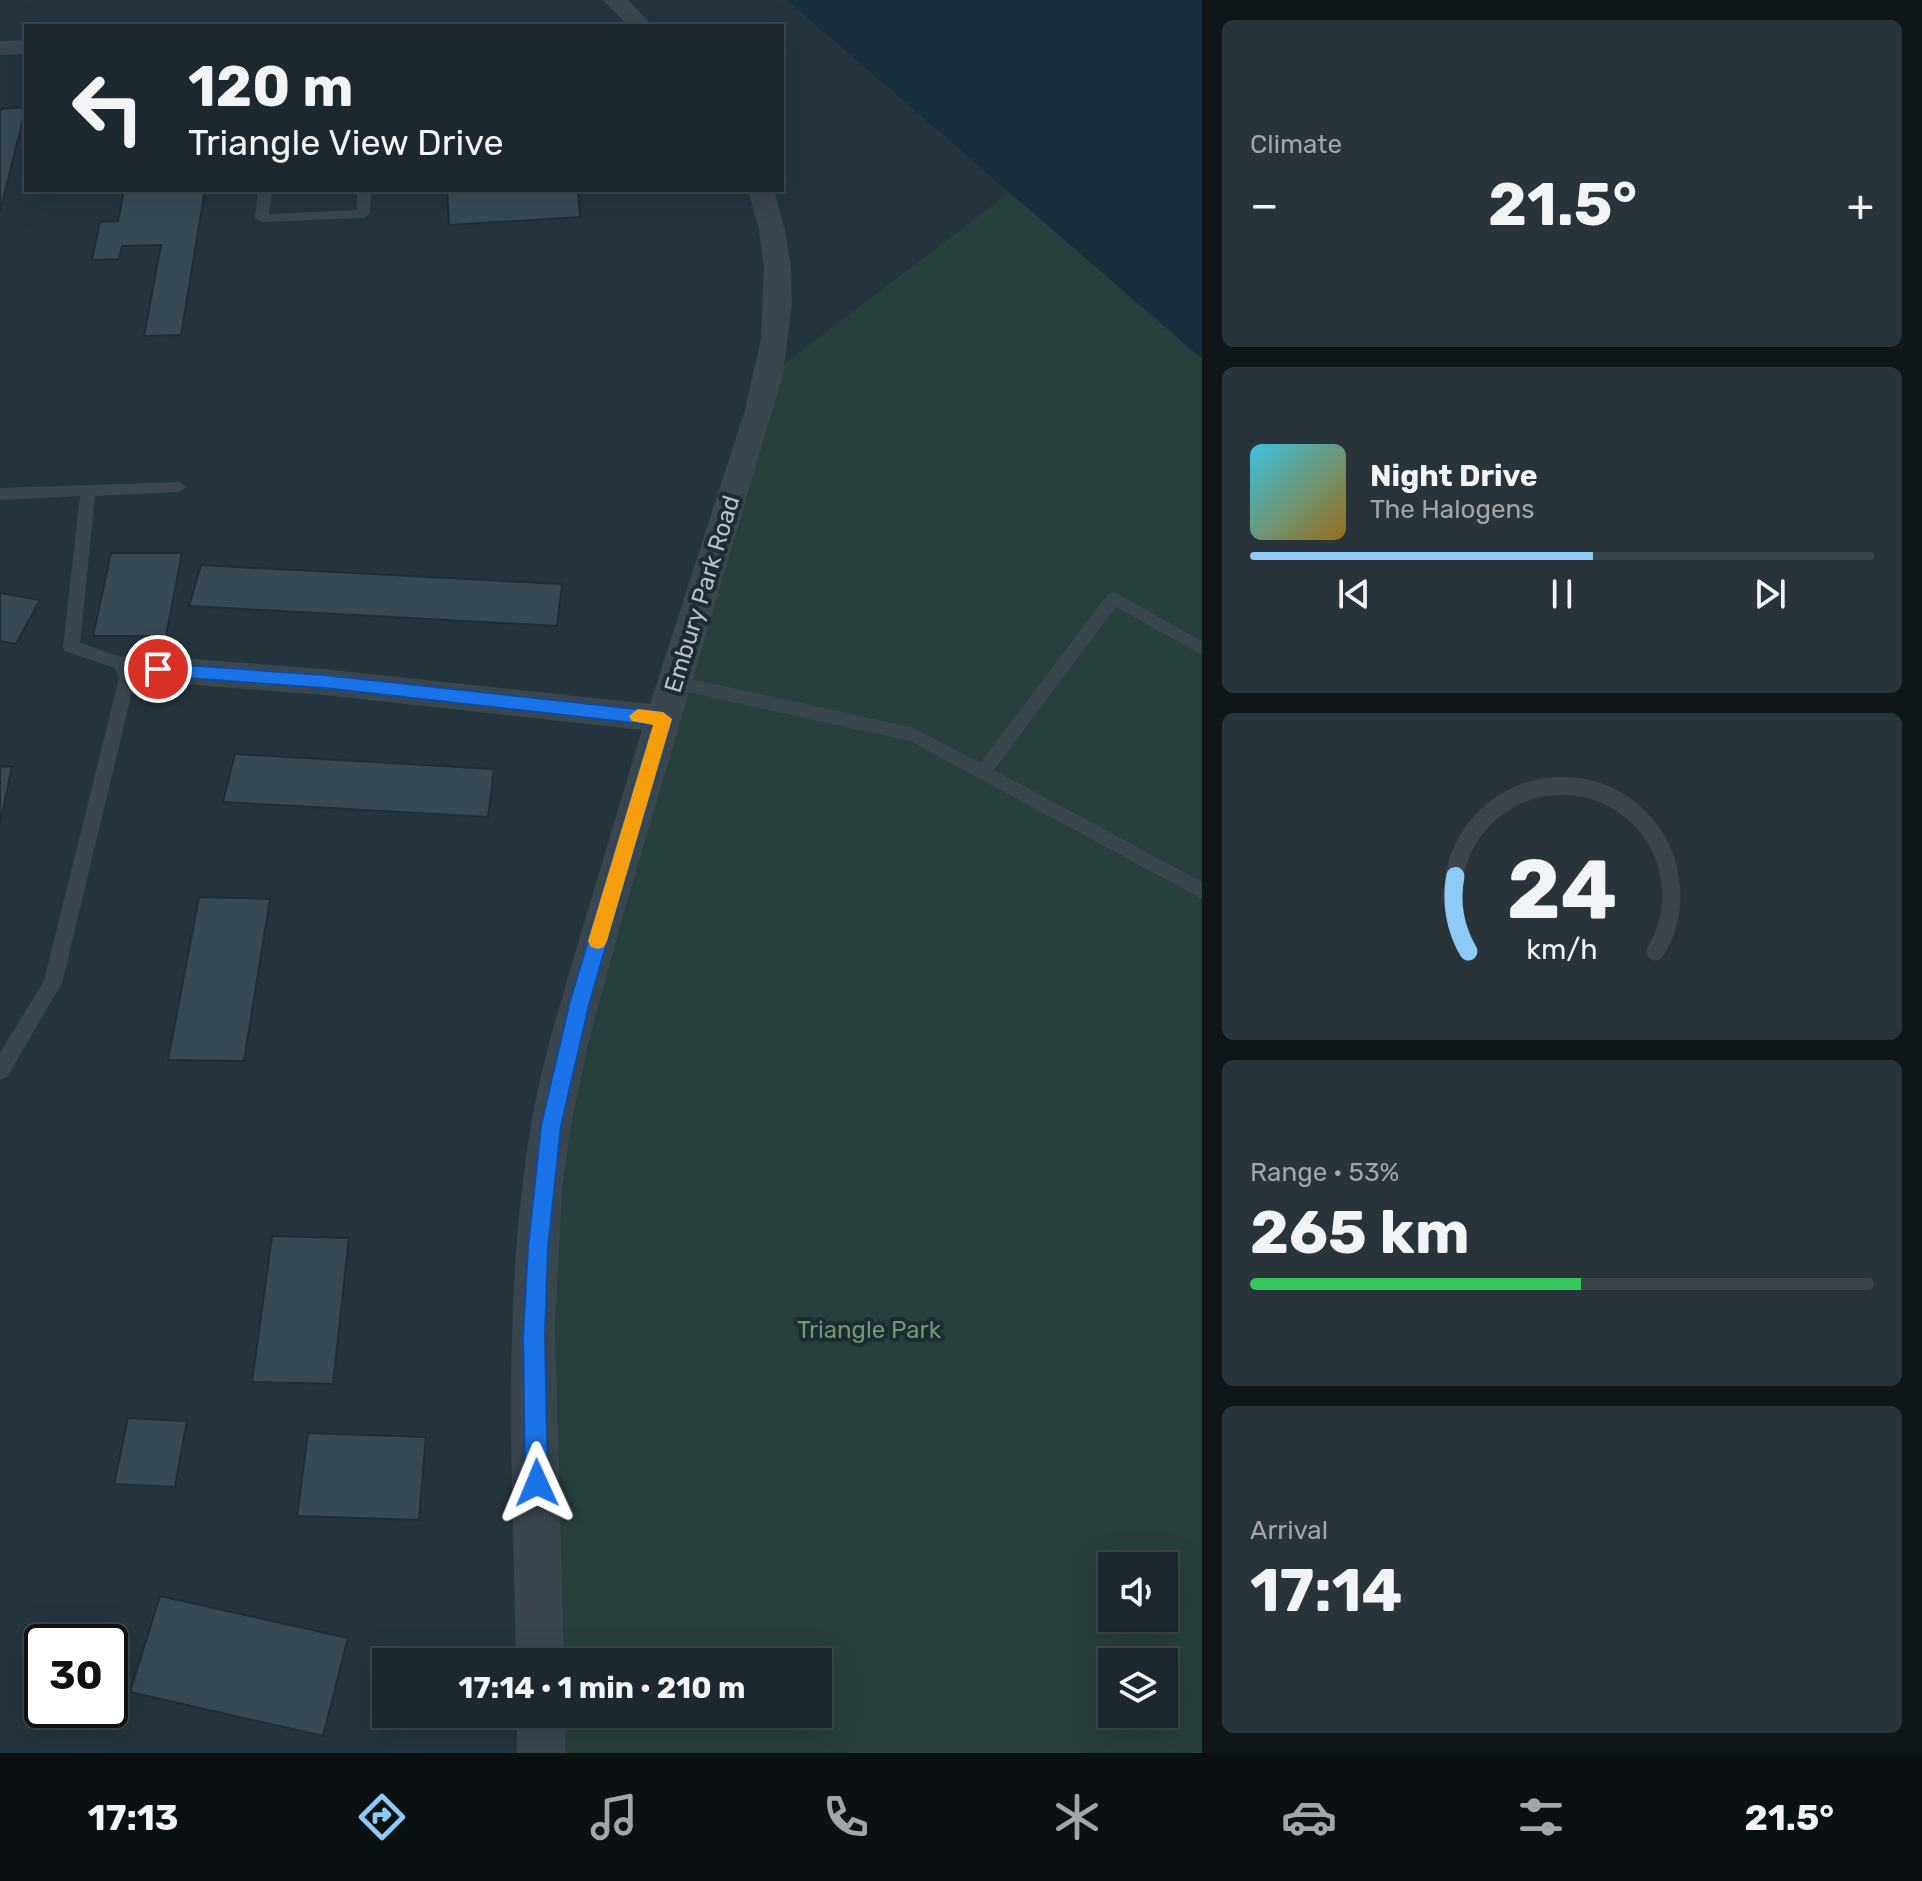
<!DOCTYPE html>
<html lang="en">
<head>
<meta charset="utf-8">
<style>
	body { margin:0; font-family:Rubik,sans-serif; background:#29343a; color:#f1f3f6; height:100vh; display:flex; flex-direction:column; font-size:30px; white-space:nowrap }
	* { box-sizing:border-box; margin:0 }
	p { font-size:26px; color:#a0a6aa }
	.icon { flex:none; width:44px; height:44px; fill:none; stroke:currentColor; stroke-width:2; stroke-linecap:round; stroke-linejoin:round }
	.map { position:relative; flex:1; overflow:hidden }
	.details { display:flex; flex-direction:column; gap:20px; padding:20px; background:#0f1619; width:720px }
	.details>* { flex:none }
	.guide { position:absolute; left:24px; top:24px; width:760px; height:168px; border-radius:0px; box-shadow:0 8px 32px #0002,0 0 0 2px #3a444a; background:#1c282e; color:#f1f3f6; overflow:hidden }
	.tools { position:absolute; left:1098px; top:1552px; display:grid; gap:16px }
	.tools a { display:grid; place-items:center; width:80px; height:80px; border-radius:0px; background:#1c282e; box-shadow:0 8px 32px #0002,0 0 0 2px #3a444a; font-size:40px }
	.speed { position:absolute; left:24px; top:1624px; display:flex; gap:16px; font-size:40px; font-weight:700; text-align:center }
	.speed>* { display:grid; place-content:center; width:104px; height:104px; border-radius:50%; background:#1c282e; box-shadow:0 8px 32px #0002,0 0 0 2px #3a444a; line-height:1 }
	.speed .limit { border:4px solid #111; border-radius:12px; background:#fff; color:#111 }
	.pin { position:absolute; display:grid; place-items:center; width:68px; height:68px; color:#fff; margin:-34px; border:4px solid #fff; border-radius:50%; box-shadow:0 2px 8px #0007 }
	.me { position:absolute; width:88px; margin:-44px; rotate:359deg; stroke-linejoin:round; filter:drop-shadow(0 0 6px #0008) }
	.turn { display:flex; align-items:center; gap:28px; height:168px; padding:0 32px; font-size:36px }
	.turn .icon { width:104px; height:104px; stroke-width:2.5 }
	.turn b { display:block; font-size:56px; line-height:68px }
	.big { font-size:60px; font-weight:700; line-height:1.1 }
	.details .card { flex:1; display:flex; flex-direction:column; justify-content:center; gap:12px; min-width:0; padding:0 28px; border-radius:12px; background:#29343a }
	.details .dial { align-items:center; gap:0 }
	.dial svg { height:208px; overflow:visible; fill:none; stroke:#3a444a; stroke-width:7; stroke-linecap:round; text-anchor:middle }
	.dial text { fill:#f1f3f6; stroke:none }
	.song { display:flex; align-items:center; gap:24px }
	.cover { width:96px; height:96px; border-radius:12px; background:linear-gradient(135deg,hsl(190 70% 55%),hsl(40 70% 35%)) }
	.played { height:8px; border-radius:4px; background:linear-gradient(90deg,#8dcaf5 55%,#3a444a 55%) }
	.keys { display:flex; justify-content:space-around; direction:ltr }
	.heat { display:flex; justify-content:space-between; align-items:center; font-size:44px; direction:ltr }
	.charge { height:12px; border-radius:6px; background:linear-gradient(90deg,#34c759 53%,#3a444a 0) }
	.trip { position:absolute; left:372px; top:1648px; width:460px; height:80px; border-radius:0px; background:#1c282e; box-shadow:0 8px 32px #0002,0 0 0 2px #3a444a; font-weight:700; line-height:80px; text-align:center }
	.dock { display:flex; height:128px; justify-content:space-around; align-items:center; background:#0b1012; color:#a0a6aa }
	.dock .icon { width:56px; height:56px }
	.dock .on { color:#8dcaf5 }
	.dock b { font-size:36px; color:#f1f3f6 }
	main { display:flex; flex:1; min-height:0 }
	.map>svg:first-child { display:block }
	.green { fill:#273f3d; fill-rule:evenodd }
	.water { fill:#182e3c }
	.building { fill:#374a54; stroke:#202d35; stroke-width:2 }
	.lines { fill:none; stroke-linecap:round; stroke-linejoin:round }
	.lane { fill:#39464e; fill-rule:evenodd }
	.street { fill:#39464e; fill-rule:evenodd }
	.route { fill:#1a73e8; stroke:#114b97; stroke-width:2 }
	.slow { fill:#f59e0b }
	.labels { text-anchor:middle; stroke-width:8; stroke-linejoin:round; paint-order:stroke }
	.street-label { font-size:24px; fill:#b5c1c9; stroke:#1e2b33 }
	.park-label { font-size:24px; fill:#6d996e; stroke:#1e2b33 }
</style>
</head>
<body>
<main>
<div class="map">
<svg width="1202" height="1753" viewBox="0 0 1202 1753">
	<rect width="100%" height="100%" fill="#25353e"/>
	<!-- green -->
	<path class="green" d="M1010 192 1202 358V1753H541V1714H818V1662H540L551 1126 771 374ZM1112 1566H1164V1618H1112ZM1112 1662H1164V1714H1112Z"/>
	<!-- water -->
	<polygon class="water" points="787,0 1202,0 1202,358 1194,352"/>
	<!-- building -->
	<g class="building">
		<polygon points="26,107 0,212 0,109"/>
		<polygon points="124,190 205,190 181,335 144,336 161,245 122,246 119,259 92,260 100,222 118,221"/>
		<polygon points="447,190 578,190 580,217 449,225"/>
		<polygon points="111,553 182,553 166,636 93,636"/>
		<polygon points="201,565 562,584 557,626 189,606"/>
		<polygon points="0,593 40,600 16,644 0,641"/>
		<polygon points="235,754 494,769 488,817 223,802"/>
		<polygon points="12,766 0,825 0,767"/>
		<polygon points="199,897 270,899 244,1061 168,1060"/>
		<polygon points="272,1236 349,1238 333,1384 252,1382"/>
		<polygon points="128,1418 187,1421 175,1487 114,1484"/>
		<polygon points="308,1433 426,1437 419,1520 297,1516"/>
		<polygon points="160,1596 348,1638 323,1736 130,1692"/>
	</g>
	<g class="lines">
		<!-- lane -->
		<g class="lane">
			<polygon points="258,190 272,190 269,214 357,210 357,190 371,190 370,214 363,218 262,222 255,218"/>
			<polygon points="179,482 187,487 179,492 95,496 80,643 136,662 138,667 62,983 7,1077 0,1080 0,1053 44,981 121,670 65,651 63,647 80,496 0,500 0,488"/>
			<polygon points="1114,592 1202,641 1202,655 1116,607 994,770 1202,882 1202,899 910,741 673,689 665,682 673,675 914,728 980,763 1108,594"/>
		</g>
		<!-- street -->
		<g class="street">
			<polygon points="603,0 628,0 653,26 628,26"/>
			<polygon points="26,40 26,54 0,55 0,41"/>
			<path d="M748 190H774L785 230 791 268 792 304 783 374 624 912 588 1044 571 1125 562 1191 555 1326 564 1662H516C513 1483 501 1302 531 1126 541 1066 559 1008 576 950 598 877 620 803 642 730L324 695 130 680 118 676 114 667 118 658 130 654 324 669 650 704 745 410 761 339 764 268 759 230Z"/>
			<rect x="517" y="1714" width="48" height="39"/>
		</g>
	</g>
	<!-- route -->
	<polygon class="route" points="158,663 324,675 663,712 672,719 590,1001 561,1126 548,1248 545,1335 548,1483 545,1491 537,1495 529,1491 525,1483 523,1335 528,1248 541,1126 570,1001 653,725 324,688 158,676 150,669"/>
	<!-- slow -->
	<polygon class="slow" points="638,709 663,712 672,719 607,941 604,947 598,949 591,947 588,941 653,725 632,721 629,716"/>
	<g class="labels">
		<!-- street labels -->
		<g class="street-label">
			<text transform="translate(702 594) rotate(-73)" y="8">Embury Park Road</text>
		</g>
		<!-- park labels -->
		<g class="park-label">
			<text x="869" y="1338">Triangle Park</text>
		</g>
	</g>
</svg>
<div class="tools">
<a><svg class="icon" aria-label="sound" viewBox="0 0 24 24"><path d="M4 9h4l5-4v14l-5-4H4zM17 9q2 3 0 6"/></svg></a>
<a><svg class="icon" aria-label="layers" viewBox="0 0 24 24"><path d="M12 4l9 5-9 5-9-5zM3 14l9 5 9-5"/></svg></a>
</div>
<div class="speed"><div class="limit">30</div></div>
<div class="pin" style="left:158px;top:669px;background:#d93025"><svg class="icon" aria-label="arrive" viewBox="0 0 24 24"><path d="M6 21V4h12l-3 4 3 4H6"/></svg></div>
<svg class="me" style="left:537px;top:1483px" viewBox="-20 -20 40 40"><path d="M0-17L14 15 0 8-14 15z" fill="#1a73e8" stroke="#fff" stroke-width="4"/></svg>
<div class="trip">17:14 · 1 min · 210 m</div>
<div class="guide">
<div class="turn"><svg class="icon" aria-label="left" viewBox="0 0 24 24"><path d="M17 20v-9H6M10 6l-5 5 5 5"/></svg><div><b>120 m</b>Triangle View Drive</div></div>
</div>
</div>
<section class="details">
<div class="card"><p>Climate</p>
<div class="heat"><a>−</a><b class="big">21.5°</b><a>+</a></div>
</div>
<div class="card">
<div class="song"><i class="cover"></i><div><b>Night Drive</b><p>The Halogens</p></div></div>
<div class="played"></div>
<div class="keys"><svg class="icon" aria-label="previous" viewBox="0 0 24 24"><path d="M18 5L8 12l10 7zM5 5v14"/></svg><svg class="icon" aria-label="pause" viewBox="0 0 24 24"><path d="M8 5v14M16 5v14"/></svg><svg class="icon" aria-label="next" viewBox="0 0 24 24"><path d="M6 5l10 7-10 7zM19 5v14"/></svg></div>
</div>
<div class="card dial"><svg viewBox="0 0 100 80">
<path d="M14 69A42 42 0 1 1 86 69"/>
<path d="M14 69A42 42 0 0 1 9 40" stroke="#8dcaf5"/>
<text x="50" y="56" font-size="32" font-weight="700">24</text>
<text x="50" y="72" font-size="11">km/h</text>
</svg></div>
<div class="card"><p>Range · 53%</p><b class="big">265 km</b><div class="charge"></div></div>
<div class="card"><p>Arrival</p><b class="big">17:14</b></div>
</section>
</main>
<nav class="dock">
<b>17:13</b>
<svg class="icon on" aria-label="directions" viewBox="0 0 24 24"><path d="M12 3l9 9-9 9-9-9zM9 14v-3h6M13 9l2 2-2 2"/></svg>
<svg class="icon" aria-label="music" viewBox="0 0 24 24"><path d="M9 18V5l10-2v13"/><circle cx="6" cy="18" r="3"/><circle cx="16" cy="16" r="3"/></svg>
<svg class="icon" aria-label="phone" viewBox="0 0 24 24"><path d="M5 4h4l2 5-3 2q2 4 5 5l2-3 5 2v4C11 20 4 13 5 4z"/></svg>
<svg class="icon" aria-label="climate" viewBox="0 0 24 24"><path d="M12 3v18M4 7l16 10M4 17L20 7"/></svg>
<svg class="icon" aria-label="car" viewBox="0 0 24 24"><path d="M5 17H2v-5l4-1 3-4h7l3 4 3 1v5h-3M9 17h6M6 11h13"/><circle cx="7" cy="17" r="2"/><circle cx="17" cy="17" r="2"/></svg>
<svg class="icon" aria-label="filters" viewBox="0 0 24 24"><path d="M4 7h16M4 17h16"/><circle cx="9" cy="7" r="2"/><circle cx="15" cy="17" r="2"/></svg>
<b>21.5°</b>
</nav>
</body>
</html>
